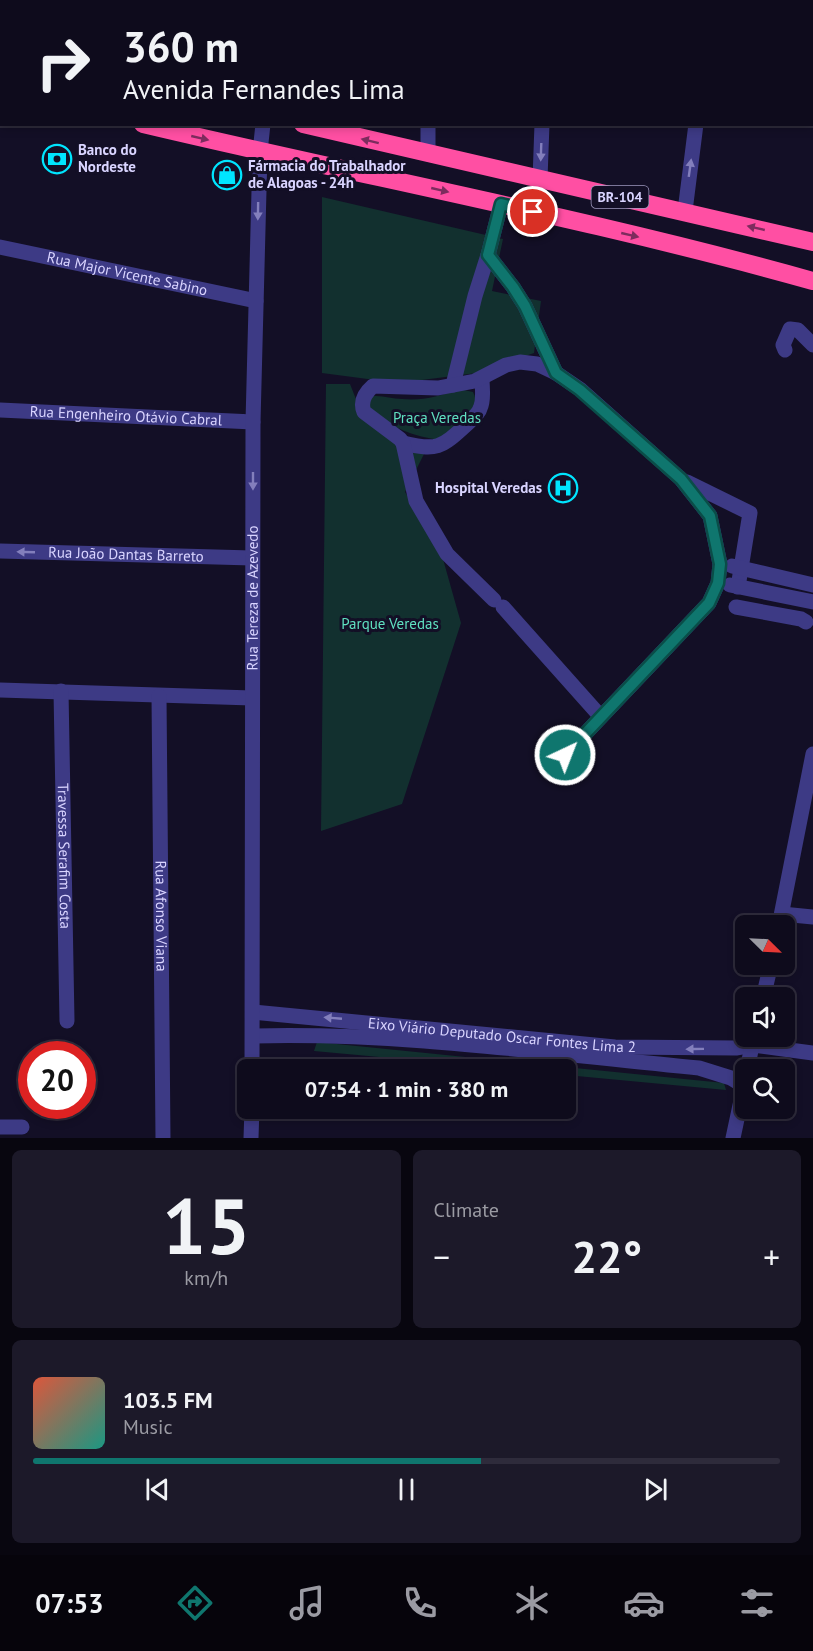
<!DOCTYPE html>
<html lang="en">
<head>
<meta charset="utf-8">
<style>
	body { margin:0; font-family:"PT Sans",sans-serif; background:#1c1929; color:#f1f3f6; height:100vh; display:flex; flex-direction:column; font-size:22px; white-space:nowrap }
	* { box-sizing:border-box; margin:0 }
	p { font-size:20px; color:#9b9ba3 }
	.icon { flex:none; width:33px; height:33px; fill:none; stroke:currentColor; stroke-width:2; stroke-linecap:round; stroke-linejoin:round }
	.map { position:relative; height:1138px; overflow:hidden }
	.sheet { display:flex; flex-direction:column; gap:12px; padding:12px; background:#08060f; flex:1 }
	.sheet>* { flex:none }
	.top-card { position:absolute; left:0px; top:0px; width:813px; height:126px; box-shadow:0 3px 9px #0003,0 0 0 2px #2e2b3b; background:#0e0b1c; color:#f1f3f6; overflow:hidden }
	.needle { width:39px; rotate:114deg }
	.buttons { position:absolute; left:735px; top:915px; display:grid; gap:12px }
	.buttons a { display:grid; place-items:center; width:60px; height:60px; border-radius:9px; background:#0e0b1c; box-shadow:0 3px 9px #0003,0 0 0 2px #2e2b3b; font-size:30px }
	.speed { position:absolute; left:18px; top:1041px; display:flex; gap:12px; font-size:30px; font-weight:700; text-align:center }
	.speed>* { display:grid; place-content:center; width:78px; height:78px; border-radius:50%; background:#0e0b1c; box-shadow:0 3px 9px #0003,0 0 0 2px #2e2b3b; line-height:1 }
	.speed .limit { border:9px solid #d22; background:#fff; color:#111 }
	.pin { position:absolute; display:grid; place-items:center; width:51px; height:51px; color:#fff; margin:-26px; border:3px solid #fff; border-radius:50%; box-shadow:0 2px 6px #0007 }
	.me { position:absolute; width:66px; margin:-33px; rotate:43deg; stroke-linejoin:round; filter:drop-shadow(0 0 4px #0008) }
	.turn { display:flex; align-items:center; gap:21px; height:126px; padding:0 24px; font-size:27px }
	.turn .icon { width:78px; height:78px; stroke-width:2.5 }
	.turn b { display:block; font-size:42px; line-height:51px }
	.big { font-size:45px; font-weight:800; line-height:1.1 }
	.sheet .tile { flex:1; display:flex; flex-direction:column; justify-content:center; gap:9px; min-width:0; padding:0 21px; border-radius:9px; background:#1c1929 }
	.sheet .dial { align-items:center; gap:0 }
	.dial b { font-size:78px; line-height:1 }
	.song { display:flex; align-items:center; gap:18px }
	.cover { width:72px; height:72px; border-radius:9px; background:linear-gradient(135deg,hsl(10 70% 55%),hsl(170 70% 35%)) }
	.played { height:6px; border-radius:3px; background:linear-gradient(90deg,#0f766e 60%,#2e2b3b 60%) }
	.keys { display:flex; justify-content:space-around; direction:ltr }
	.heat { display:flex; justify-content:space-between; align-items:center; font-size:33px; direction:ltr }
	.sheet .tiles { flex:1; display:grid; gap:12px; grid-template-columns:1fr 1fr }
	.tile:last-child { grid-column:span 2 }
	.trip { position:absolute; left:237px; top:1059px; width:339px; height:60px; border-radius:9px; background:#0e0b1c; box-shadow:0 3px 9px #0003,0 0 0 2px #2e2b3b; font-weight:800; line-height:60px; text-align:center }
	.dock { display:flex; height:96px; justify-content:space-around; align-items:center; background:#06040b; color:#9b9ba3 }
	.dock .icon { width:42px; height:42px }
	.dock .current { color:#0f766e }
	.dock b { font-size:27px; color:#f1f3f6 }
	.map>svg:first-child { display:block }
	.green { fill:#12302f }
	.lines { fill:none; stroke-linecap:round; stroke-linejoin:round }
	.minor { stroke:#3d3a85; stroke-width:15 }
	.highway { stroke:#ff4fa3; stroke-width:18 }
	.oneway { fill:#7d2c5e }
	.oneway2 { fill:#837fbc }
	.route-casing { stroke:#0a4d48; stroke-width:15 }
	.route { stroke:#0f766e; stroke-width:10 }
	.labels { text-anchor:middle; stroke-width:6; stroke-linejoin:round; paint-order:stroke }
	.shield { fill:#130f26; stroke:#9e99be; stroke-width:1.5 }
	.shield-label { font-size:14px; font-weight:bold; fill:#d9d4ff }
	.poi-label { font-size:15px; font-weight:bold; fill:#d9d4ff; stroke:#130f26; text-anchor:start }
	.street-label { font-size:15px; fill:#d9d4ff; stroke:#130f26 }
	.park-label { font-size:15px; fill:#5fe0c0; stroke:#130f26 }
</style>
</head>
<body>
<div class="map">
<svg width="813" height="1138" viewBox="0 0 813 1138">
	<rect width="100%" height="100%" fill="#130f26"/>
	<!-- green -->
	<g class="green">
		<polygon points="322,197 503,239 492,291 541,301 534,353 477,373 398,383 322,373"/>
		<polygon points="326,384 350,384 363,417 424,454 405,492 441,552 461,623 402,804 321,831"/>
		<path d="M459 389 473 392C485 414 454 429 440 440 411 436 396 428 371 413L368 397C380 394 390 399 402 399 423 401 440 396 459 389Z"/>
		<polygon points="317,1042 724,1083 726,1090 566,1075 566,1070 510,1069 314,1051"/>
	</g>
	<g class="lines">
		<!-- minor -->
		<g class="minor">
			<polyline points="264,0 264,2"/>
			<polyline points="5,2 5,0"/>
			<polyline points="432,2 432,0"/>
			<polyline points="546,2 546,0"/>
			<polyline points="712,2 712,0"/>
			<polyline points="0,29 2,26"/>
			<polyline points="428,154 428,124"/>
			<polyline points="540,179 542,124"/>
			<polyline points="685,211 696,124"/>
			<path id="s1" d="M0 247 256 301"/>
			<polyline points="488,255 513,287 525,306 556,373"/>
			<polyline points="785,350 783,345 790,329 798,330 813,345"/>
			<polyline points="453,385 475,296 488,255 501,204"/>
			<path id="s2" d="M0 410 253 422"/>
			<path d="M403 443C437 451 441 448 466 425 472 419 479 414 481 406 484 398 482 387 482 378"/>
			<polyline points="687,482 750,513 738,587"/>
			<path id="s3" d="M0 551 252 558"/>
			<polyline points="732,566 813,585"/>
			<polyline points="730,585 813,602"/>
			<path d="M494 600 447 554 416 501 403 443 400 439 364 412C360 402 365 393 373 386L438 388 475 381 506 365 520 362 537 364 556 373 581 390 681 479 710 516 720 564 718 583 709 603 565 755"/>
			<polyline points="503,607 601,717"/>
			<polyline points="736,607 801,619 806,622"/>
			<polyline points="0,690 252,698"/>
			<path id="s4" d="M61 691 67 1021"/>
			<path id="s5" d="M159 696 163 1138"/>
			<polyline points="782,914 813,917"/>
			<polyline points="779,926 813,754"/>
			<polyline points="763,998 771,964"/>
			<path id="s6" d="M253 1012 615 1047 736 1048 753 1045 813 1053"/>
			<path d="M253 1036C402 1032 551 1054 699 1068L731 1078 744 1086"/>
			<path id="s7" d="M252 1070 253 422 260 152 263 124"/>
			<polyline points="747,1070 754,1036"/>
			<polyline points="0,1127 22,1127"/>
			<polyline points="251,1138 252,1108"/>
			<polyline points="733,1138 746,1077"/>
		</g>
		<!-- highway -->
		<g class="highway">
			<polyline points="0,52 2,52"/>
			<polyline points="0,90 2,91"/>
			<path d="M143 124C366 177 592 219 813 281"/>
			<polyline points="303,124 813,242"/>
		</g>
	</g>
	<!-- one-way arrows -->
	<defs><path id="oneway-solid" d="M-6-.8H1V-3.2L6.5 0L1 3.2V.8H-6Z" transform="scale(1.5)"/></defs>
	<g class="oneway">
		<use href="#oneway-solid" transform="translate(200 138) rotate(13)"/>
		<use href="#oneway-solid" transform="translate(370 141) rotate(-166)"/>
		<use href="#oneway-solid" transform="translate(440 190) rotate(13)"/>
		<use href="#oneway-solid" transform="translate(756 228) rotate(-167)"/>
		<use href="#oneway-solid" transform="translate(630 235) rotate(13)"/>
	</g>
	<g class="oneway2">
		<use href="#oneway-solid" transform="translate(541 152) rotate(92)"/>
		<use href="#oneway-solid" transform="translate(690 168) rotate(-82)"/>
		<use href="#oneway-solid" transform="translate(258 211) rotate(91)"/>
		<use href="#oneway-solid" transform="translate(253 481) rotate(90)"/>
		<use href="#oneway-solid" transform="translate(26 552) rotate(-178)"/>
		<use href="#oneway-solid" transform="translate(333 1018) rotate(-175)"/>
		<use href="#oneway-solid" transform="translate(695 1049) rotate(179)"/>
	</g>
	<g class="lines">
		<!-- route casing -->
		<g class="route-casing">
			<polyline id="route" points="533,212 501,204 488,255 513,287 525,306 556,373 580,390 681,479 710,516 720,564 718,583 709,603 565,755"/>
		</g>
		<!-- route -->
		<use href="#route" class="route"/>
	</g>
	<!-- icons -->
	<defs>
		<g id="bank-ring" transform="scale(1.5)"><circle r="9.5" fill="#130f26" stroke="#00e5ff" stroke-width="1.5"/><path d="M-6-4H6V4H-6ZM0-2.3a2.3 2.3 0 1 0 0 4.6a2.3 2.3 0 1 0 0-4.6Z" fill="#00e5ff"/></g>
		<g id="shop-ring" transform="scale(1.5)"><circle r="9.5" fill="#130f26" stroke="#00e5ff" stroke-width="1.5"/><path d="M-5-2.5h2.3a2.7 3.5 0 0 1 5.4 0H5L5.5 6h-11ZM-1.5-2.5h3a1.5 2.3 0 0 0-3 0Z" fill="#00e5ff"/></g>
		<g id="hospital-ring" transform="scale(1.5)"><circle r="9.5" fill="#130f26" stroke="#00e5ff" stroke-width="1.5"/><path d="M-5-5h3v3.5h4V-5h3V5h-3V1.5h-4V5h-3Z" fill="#00e5ff"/></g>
	</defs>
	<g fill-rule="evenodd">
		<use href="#bank-ring" x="57" y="159"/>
		<use href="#shop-ring" x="227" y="175"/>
		<use href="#hospital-ring" x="563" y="488"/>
	</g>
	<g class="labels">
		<!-- shield labels -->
		<rect class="shield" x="591.5" y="186" width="57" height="22" rx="4.5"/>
		<g class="shield-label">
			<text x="620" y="202">BR-104</text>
		</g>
		<!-- poi labels -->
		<g class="poi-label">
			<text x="78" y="155">Banco do<tspan x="78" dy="17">Nordeste</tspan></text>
			<text x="248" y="171">Fármacia do Trabalhador<tspan x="248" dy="17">de Alagoas - 24h</tspan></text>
			<text x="542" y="493" text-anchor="end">Hospital Veredas</text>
		</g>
		<!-- street labels -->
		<g class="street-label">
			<text dy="5" stroke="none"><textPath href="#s1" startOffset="130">Rua Major Vicente Sabino</textPath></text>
			<text dy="5" stroke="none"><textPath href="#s2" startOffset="126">Rua Engenheiro Otávio Cabral</textPath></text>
			<text dy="5" stroke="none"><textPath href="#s3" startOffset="126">Rua João Dantas Barreto</textPath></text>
			<text dy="5" stroke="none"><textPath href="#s7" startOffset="472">Rua Tereza de Azevedo</textPath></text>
			<text dy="5" stroke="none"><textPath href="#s4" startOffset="165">Travessa Serafim Costa</textPath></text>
			<text dy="5" stroke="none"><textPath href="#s5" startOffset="220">Rua Afonso Viana</textPath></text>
			<text dy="5" stroke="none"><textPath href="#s6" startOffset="250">Eixo Viário Deputado Oscar Fontes Lima 2</textPath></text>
		</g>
		<!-- park labels -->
		<g class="park-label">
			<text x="437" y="423">Praça Veredas</text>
			<text x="390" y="629">Parque Veredas</text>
		</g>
	</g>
</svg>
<div class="buttons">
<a><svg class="needle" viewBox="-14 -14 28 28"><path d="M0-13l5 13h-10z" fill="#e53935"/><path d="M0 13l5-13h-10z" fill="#9b9ba3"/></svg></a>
<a><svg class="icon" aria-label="sound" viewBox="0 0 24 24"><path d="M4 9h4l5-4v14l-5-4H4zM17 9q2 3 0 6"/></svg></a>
<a><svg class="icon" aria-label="search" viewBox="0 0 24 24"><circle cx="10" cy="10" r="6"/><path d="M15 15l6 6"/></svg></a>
</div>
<div class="speed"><div class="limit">20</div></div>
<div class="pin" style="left:533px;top:212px;background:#d93025"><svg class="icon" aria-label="arrive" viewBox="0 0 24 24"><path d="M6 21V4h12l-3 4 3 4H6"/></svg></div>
<svg class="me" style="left:565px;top:755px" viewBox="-20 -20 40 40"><circle r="17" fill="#0f766e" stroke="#fff" stroke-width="3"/><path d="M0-11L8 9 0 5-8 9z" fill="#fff"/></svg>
<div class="trip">07:54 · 1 min · 380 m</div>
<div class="top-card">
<div class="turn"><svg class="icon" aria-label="right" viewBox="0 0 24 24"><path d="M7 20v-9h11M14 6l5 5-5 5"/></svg><div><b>360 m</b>Avenida Fernandes Lima</div></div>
</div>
</div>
<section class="sheet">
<div class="tiles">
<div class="tile dial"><b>15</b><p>km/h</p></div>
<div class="tile"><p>Climate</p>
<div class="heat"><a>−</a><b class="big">22°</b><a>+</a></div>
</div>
<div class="tile">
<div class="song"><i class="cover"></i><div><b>103.5 FM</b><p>Music</p></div></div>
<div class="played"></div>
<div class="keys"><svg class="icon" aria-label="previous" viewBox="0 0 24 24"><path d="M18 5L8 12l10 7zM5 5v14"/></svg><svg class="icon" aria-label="pause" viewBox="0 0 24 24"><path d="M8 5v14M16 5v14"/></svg><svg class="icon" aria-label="next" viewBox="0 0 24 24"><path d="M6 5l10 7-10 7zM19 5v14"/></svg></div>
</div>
</div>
</section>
<nav class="dock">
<b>07:53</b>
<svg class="icon current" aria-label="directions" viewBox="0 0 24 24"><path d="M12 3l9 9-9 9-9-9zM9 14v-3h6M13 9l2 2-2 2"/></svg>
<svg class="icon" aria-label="music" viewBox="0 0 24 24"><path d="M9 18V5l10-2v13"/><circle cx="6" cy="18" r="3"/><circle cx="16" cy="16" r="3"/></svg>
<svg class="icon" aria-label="phone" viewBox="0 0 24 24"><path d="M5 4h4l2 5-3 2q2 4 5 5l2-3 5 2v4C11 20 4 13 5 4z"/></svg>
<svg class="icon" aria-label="climate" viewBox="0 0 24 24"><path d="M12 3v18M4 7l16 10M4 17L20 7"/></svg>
<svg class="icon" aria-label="car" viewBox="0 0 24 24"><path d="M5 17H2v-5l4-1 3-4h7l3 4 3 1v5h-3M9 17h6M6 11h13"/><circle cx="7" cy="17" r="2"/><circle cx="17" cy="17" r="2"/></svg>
<svg class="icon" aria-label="filters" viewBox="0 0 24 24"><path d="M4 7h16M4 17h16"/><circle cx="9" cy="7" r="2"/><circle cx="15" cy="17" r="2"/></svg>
</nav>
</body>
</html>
